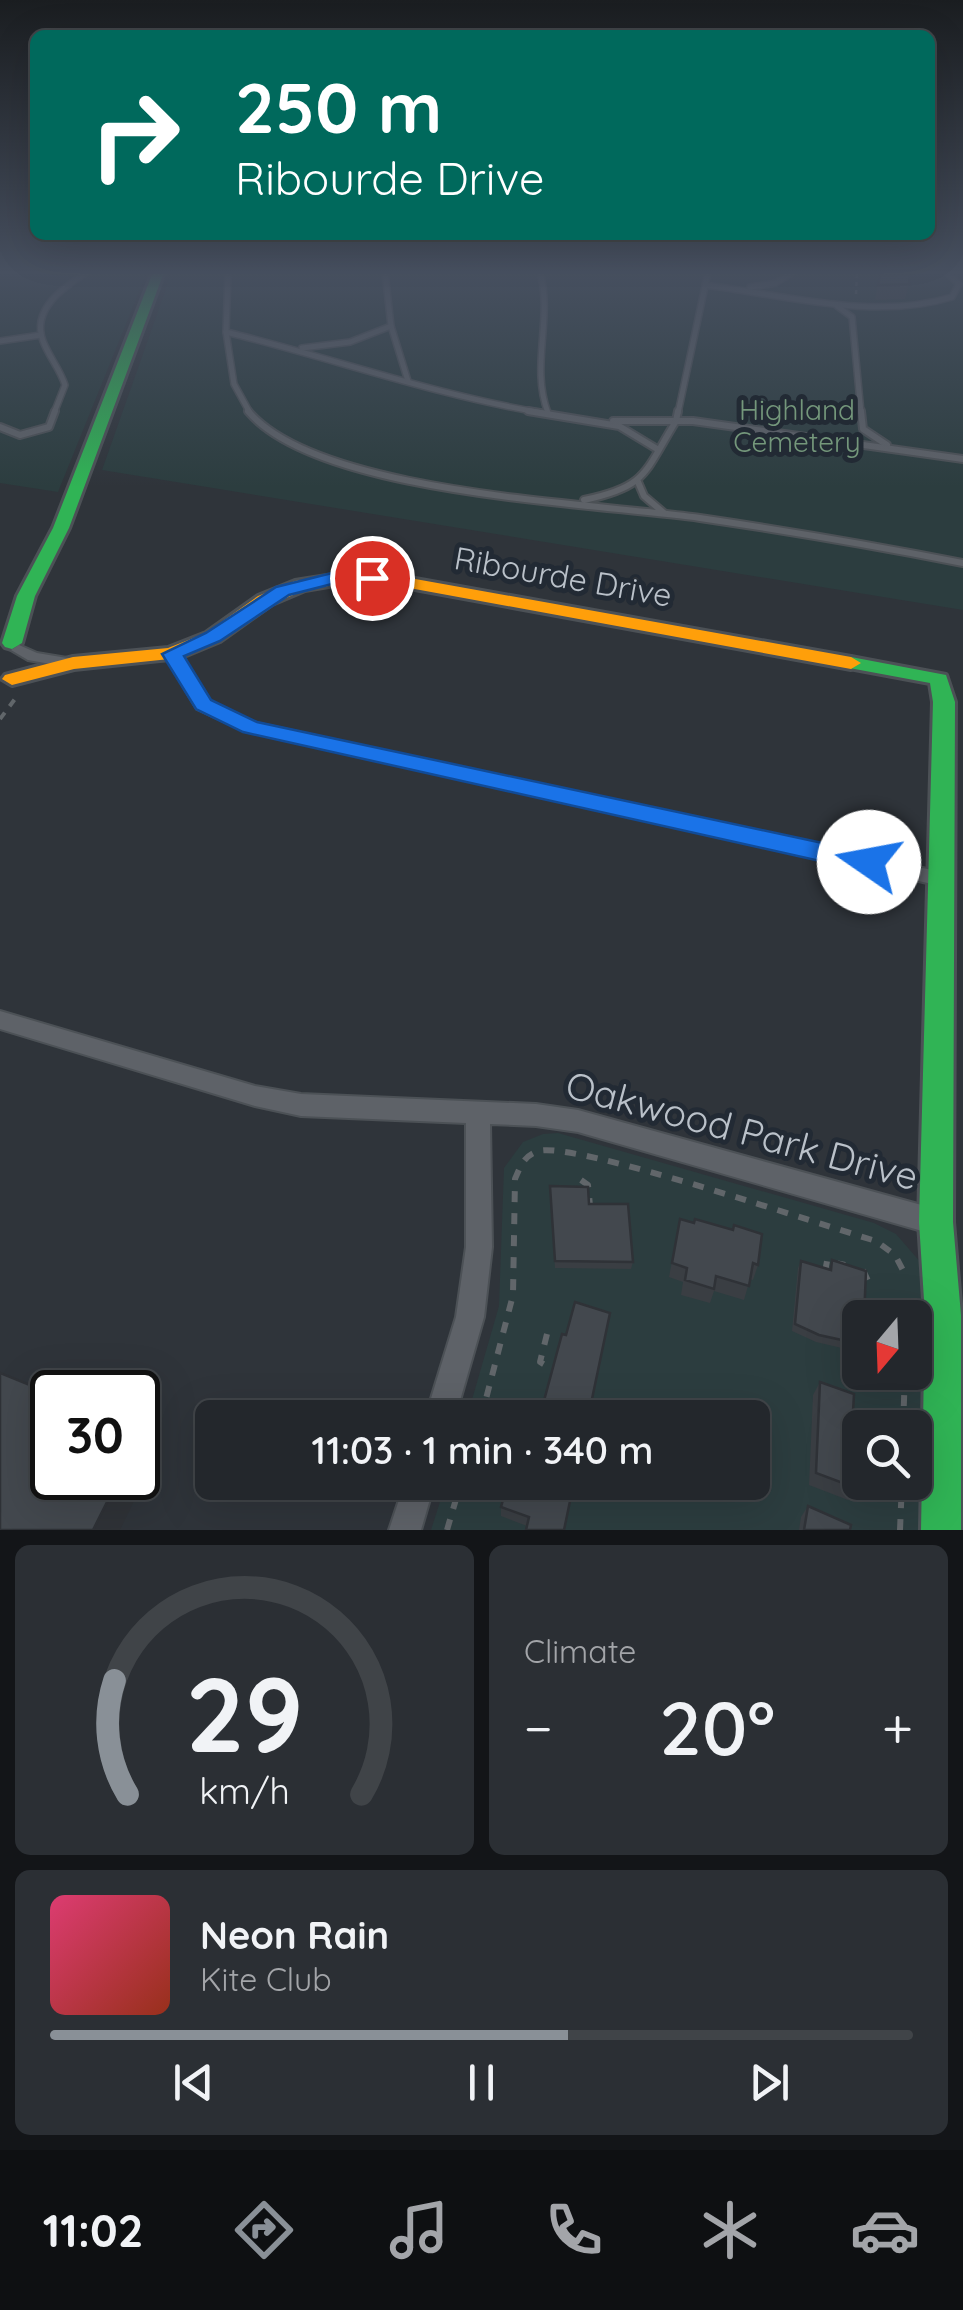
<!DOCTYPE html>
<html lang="en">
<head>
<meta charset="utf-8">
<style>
	body { margin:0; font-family:Quicksand,sans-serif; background:#2b2f34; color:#f1f3f6; height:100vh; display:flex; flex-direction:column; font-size:38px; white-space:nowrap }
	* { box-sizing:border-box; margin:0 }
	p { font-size:32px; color:#a3a5a9 }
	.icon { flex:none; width:55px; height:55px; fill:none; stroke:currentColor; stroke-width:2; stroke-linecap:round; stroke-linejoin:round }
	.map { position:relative; height:1530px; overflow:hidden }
	.side { display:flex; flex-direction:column; gap:15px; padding:15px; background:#131518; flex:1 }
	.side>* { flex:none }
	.guide { position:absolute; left:30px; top:30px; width:905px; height:210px; border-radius:15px; box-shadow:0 10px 40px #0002,0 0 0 2px #404448; background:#00695c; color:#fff; overflow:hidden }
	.needle { width:65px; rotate:199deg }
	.buttons { position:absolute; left:842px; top:1300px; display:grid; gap:20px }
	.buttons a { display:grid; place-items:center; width:90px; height:90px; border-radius:15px; background:#23272c; box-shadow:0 10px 40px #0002,0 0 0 2px #404448; font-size:50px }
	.speed { position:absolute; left:30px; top:1370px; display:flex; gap:20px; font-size:50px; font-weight:700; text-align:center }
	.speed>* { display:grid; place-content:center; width:130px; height:130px; border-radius:50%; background:#23272c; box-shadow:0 10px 40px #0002,0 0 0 2px #404448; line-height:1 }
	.speed .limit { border:5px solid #111; border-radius:15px; background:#fff; color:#111 }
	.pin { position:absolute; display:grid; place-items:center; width:85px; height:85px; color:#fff; margin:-42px; border:5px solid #fff; border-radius:50%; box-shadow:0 2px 10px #0007 }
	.me { position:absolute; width:110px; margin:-55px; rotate:282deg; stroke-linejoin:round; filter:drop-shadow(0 0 8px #0008) }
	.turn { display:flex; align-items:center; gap:35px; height:210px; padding:0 40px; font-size:45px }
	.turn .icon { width:130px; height:130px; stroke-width:2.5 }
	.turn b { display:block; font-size:70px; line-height:85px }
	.big { font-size:75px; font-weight:600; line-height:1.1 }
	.side .widget { flex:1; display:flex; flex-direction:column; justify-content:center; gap:15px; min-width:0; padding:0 35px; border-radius:15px; background:#2b2f34 }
	.side .dial { align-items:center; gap:0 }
	.dial svg { height:260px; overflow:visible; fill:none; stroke:#404448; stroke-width:7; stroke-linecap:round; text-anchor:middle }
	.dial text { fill:#f1f3f6; stroke:none }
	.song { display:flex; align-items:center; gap:30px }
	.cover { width:120px; height:120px; border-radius:15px; background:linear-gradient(135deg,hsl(340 70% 55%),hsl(10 70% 35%)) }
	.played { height:10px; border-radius:5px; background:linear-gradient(90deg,#899097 60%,#404448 60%) }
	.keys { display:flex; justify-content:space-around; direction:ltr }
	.heat { display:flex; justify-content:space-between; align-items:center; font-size:55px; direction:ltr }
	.side .tiles { flex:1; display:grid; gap:15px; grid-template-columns:1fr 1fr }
	.widget:last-child { grid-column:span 2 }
	.trip { position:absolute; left:195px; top:1400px; width:575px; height:100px; border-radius:15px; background:#23272c; box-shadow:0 10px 40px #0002,0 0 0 2px #404448; font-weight:600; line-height:100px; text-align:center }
	.tab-bar { display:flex; height:160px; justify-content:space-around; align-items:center; background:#0e1012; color:#a3a5a9 }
	.tab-bar .icon { width:70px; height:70px }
	.tab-bar .current { color:#899097 }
	.tab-bar b { font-size:45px; color:#f1f3f6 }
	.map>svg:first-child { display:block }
	.green { fill:#2c3d3f; fill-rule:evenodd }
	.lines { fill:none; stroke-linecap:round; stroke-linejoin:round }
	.lane-far1-casing { stroke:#4c5156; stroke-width:8 }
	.lane-casing { stroke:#4c5156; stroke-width:10 }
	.street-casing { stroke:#4c5156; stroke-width:4 }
	.fast-casing { stroke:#4c5156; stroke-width:6 }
	.slow-casing { stroke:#4c5156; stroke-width:6 }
	.path-far2 { stroke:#61666a; stroke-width:2.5; stroke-dasharray:4 4; stroke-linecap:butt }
	.path-far1 { stroke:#61666a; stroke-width:4; stroke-dasharray:8 8; stroke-linecap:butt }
	.path { stroke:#61666a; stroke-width:6; stroke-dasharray:11 11; stroke-linecap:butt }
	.lane-far1 { stroke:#5e6268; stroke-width:5 }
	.lane { stroke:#5e6268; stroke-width:6 }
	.street { fill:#5e6268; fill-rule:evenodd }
	.fast { fill:#30b455; fill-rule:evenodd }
	.slow { fill:#ff9f0a; fill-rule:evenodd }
	.wall { fill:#3a3e43 }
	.shaded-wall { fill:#2f3237 }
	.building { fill:#43484e; stroke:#2f3237; stroke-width:2.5 }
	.route { fill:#1a73e8; stroke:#114b97; stroke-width:2.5 }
	.labels { text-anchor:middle; stroke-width:10; stroke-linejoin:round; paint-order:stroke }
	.far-park-label { font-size:28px; fill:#74977b; stroke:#222a34 }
	.street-label { font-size:32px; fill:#bac1c9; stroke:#222a34 }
	.near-street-label { font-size:38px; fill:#bac1c9; stroke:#222a34 }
</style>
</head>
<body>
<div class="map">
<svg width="963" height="1530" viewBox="0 0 963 1530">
	<rect width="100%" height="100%" fill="#2f343a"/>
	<!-- green -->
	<g class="green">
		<polygon points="0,272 147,272 58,492 0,483"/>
		<polygon points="172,272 963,272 963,610 102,470"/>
		<path d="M558 1133 874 1223 896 1234 922 1264 925 1530H431L446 1483 752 1482V1418L467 1417 499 1306 504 1168 523 1142 543 1134ZM860 1318H915V1372H860ZM860 1428H915V1482H860Z"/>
	</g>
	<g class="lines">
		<!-- lane-far1 casing -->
		<g class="lane-far1-casing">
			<g id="lane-far1">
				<path d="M228 272 226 332C332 358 435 395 543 413"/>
				<polyline points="385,272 391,326 408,381"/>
				<path d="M540 272C553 319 530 366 548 413"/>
				<path d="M705 285C785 295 874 321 952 297L959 284 946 272"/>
				<polyline points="750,287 776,283 793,272"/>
				<polyline points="837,306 852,317 861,413"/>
				<polyline points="226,332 234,384 250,413"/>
				<polyline points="0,341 41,335"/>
				<polyline points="302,348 350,342 391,326"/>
				<path d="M54 413 65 385C60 369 49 357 43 341 31 309 64 287 87 272"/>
				<polyline points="678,413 708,272"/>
			</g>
		</g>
		<!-- lane casing -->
		<g class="lane-casing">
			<g id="lane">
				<path d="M248 411C317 494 593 503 700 518 788 531 876 546 963 563"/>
				<polyline points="528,411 619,426 657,449"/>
				<polyline points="861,411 863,429 887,445"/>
				<polyline points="613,421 693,421 963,459"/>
				<polyline points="0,427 20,435 49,427 55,411"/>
				<polyline points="638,482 644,496 664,513"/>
				<path d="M584 500C647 487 644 473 676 421L678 411"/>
			</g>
		</g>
		<!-- street casing -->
		<g class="street-casing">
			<g id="street">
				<polygon points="19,645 37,653 79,660 81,663 73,668 28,660 11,650"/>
				<polygon points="172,649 177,651 209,702 256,723 941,872 948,874 951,879 948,884 941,886 245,731 197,709 164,654"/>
				<polygon points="0,1011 255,1086 301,1094 536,1104 578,1110 936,1209 945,1213 949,1222 945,1231 936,1235 578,1132 536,1126 490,1124 492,1247 484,1317 455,1418 425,1418 456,1317 466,1247 466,1123 301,1116 255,1106 0,1029"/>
				<polygon points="405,1482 435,1482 421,1530 389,1530"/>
			</g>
		</g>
		<!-- fast casing -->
		<g class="fast-casing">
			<g id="fast">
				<polygon points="153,272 164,272 69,528 35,596 22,643 12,649 5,647 2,643 17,596 53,528"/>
				<polygon points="851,657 946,675 955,702 953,1222 961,1315 961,1530 921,1530 925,1315 919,1222 933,702 930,683 844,667 841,663"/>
			</g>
		</g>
		<!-- slow casing -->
		<g class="slow-casing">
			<polygon id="slow" points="352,572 393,575 851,657 861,663 851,669 393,585 352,582 305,590 272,604 220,641 179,658 74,669 12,685 2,679 5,675 73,657 168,648 206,633 258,596 295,581"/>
		</g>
		<!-- path-far2 -->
		<polyline class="path-far2" points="856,294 857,272"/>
		<!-- path-far1 -->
		<polyline class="path-far1" points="0,719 15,699"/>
		<!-- path -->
		<g class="path">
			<polyline points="581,1180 588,1185 590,1206"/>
			<polyline points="863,1270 869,1283"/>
			<polyline points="825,1272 827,1261 845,1265"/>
			<polyline points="907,1318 908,1300"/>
			<polyline points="547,1334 540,1362 554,1370"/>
			<path d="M481 1418 513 1295 515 1179C520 1167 524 1155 539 1151 573 1141 825 1226 876 1241L895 1255 906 1276"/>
			<polyline points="903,1428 905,1372"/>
			<polyline points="447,1530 461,1482"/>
			<polyline points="900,1530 902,1482"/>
		</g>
		<!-- lane-far1 -->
		<use href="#lane-far1" class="lane-far1"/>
		<!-- lane -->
		<use href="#lane" class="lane"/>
		<!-- street -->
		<use href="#street" class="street"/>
		<!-- fast -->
		<use href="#fast" class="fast"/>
		<!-- slow -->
		<use href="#slow" class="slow"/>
	</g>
	<!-- wall -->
	<g class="wall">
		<polygon points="880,272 909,284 905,299 875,300"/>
		<polygon points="550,1186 589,1204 633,1262 631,1269 555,1268"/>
		<polygon points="680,1219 758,1265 753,1280 750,1279 744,1300 714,1291 710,1303 681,1295 683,1282 669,1277"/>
		<polygon points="832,1260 860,1318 860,1349 859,1352 816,1342 792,1331 798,1268 801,1261 829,1269"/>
		<polygon points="820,1382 853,1412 856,1488 848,1500 809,1485 813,1395"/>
		<polygon points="574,1482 527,1526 501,1516 501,1507"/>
		<polygon points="808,1506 850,1530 799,1530 801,1517"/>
	</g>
	<!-- shaded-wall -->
	<polygon class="shaded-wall" points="143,1429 157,1453 120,1530 93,1530 119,1478 138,1478 138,1441"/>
	<!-- building -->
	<g class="building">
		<polygon points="881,272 910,272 909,284 878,285"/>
		<polygon points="550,1186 588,1187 589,1204 628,1204 633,1262 555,1261"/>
		<polygon points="680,1219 694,1223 695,1219 733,1230 734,1225 762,1234 758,1265 753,1263 749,1286 716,1276 714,1289 685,1280 687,1268 672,1263"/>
		<polygon points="832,1260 866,1271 864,1318 860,1318 860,1344 819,1335 795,1324 801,1261 831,1270"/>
		<polygon points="575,1302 610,1313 588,1418 525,1418 529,1403 542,1408 562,1334 566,1335"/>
		<polygon points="0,1373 52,1394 52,1478 119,1478 93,1530 0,1530"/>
		<polygon points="820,1382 854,1394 853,1412 863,1416 862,1428 860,1428 856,1488 816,1473"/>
		<polygon points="138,1426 143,1429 138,1441"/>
		<polygon points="508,1482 574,1482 564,1530 526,1530 529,1517 501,1507"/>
		<polygon points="808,1506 851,1525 850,1530 804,1530"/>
	</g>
	<!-- sky -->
	<linearGradient id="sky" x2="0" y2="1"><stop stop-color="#1a1d20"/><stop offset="0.56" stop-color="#475060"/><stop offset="1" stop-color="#475060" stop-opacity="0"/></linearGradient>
	<rect width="963" height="487" fill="url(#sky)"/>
	<!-- route -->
	<polygon class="route" points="372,572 381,578 379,581 332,584 289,595 220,641 184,656 211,700 257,722 869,853 878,856 882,862 878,869 869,872 243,732 196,709 162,654 206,633 276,587 332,573"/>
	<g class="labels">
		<!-- far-park labels -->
		<g class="far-park-label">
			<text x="797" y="420">Highland<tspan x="797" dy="32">Cemetery</tspan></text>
		</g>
		<!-- street labels -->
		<g class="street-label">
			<text transform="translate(563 577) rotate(10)" y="11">Ribourde Drive</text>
		</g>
		<!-- near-street labels -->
		<g class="near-street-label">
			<text transform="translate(742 1131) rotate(15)" y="13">Oakwood Park Drive</text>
		</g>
	</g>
</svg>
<div class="buttons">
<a><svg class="needle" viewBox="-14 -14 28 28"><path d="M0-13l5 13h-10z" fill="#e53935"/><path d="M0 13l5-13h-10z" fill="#a3a5a9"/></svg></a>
<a><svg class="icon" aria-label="search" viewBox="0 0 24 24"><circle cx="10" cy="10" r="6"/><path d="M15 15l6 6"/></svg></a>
</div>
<div class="speed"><div class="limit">30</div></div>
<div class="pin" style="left:372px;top:578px;background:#d93025"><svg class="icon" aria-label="arrive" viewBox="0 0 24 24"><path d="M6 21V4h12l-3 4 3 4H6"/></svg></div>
<svg class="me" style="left:869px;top:862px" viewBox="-20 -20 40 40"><circle r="19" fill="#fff"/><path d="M0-13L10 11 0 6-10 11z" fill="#1a73e8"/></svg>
<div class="trip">11:03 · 1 min · 340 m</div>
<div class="guide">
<div class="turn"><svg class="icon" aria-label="right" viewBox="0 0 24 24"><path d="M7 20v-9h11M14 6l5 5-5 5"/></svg><div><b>250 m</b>Ribourde Drive</div></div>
</div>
</div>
<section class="side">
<div class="tiles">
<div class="widget dial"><svg viewBox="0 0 100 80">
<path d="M14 69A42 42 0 1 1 86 69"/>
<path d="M14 69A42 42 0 0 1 10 34" stroke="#899097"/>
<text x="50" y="56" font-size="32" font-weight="700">29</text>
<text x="50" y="72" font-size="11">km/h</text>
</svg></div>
<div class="widget"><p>Climate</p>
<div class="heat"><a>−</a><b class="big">20°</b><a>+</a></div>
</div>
<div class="widget">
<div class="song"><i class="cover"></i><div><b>Neon Rain</b><p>Kite Club</p></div></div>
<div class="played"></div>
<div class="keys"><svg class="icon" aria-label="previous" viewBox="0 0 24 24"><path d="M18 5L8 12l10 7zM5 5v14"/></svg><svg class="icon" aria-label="pause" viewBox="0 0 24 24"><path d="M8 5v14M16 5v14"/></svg><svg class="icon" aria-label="next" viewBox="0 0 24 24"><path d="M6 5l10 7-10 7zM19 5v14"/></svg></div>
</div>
</div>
</section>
<nav class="tab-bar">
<b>11:02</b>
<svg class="icon current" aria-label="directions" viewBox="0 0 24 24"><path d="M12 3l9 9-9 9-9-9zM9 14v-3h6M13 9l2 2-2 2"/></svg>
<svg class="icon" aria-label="music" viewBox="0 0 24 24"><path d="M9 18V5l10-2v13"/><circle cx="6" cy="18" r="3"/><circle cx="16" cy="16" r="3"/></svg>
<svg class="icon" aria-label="phone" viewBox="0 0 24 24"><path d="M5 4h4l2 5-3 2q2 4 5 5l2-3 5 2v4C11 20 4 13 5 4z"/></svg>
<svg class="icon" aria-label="climate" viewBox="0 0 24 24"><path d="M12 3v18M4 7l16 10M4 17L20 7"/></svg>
<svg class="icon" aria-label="car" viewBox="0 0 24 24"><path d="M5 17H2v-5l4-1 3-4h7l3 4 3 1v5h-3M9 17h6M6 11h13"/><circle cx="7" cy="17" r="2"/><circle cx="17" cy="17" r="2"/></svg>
</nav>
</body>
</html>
